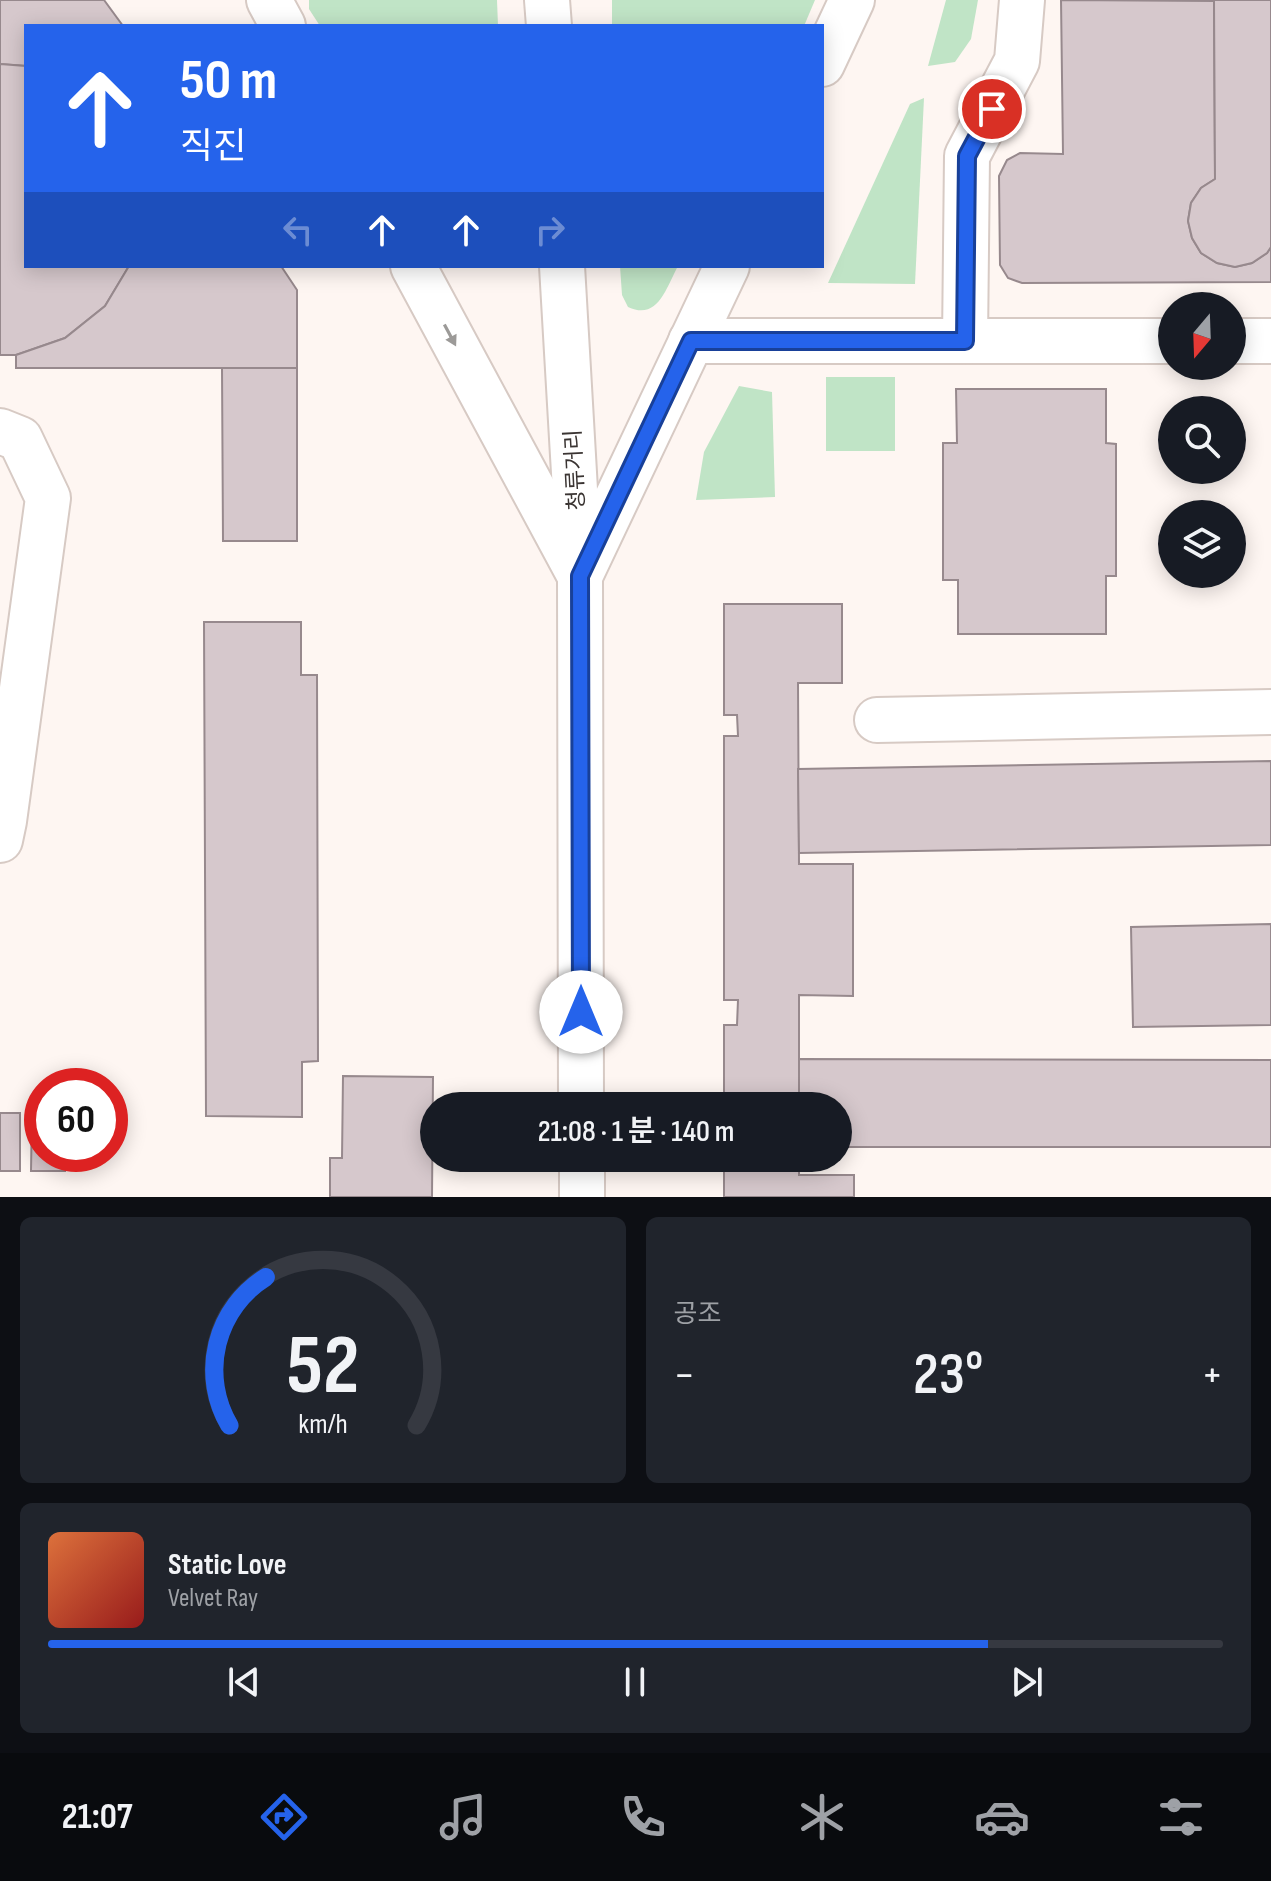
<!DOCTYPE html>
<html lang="ko">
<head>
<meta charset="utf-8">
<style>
	body { margin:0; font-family:"Sofia Sans Condensed","Noto Sans KR",sans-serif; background:#20242c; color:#f1f3f6; height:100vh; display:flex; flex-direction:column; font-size:30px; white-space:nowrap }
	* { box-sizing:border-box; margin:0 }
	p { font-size:26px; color:#9ea1a6 }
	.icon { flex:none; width:44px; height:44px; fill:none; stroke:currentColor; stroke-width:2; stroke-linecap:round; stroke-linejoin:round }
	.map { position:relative; height:1197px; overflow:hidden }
	.panel { display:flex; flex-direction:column; gap:20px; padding:20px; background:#0d0f14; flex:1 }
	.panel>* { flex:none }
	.hud { position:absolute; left:24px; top:24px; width:800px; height:244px; border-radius:0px; box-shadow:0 4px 20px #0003; background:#2563eb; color:#fff; overflow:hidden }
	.needle { width:52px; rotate:199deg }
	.fabs { position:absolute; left:1158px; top:292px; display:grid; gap:16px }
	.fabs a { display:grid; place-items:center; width:88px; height:88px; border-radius:50%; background:#171b24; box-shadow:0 4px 20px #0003; font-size:40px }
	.speed { position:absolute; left:24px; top:1068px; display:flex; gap:16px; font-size:40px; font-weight:700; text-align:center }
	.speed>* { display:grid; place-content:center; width:104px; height:104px; border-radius:50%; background:#171b24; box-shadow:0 4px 20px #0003; line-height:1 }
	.speed .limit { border:12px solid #d22; background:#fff; color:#111 }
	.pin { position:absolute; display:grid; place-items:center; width:68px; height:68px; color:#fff; margin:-34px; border:4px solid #fff; border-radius:50%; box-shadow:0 2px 8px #0007 }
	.me { position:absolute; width:88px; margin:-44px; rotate:0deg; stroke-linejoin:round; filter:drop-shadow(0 0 6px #0008) }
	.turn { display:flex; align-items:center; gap:28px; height:168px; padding:0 24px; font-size:36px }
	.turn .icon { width:104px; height:104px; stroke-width:2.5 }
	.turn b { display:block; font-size:56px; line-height:68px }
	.lanes { display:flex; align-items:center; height:76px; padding:0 24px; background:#0003; justify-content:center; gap:40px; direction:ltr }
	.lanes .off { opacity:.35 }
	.big { font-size:60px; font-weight:600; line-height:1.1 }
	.panel .widget { flex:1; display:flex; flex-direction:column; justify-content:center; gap:12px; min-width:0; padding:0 28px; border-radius:12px; background:#20242c }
	.panel .dial { align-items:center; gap:0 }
	.dial svg { height:208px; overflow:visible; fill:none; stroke:#363941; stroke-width:7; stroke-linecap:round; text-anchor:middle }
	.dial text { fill:#f1f3f6; stroke:none }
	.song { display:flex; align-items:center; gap:24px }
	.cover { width:96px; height:96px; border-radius:12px; background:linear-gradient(135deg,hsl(20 70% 55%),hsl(0 70% 35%)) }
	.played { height:8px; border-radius:4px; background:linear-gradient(90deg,#2563eb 80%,#363941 80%) }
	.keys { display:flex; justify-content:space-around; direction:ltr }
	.heat { display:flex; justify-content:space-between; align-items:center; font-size:44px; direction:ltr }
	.panel .tiles { flex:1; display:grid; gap:20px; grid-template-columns:1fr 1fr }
	.widget:last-child { grid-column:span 2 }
	.trip { position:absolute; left:420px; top:1092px; width:432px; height:80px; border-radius:40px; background:#171b24; box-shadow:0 4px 20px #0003; font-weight:600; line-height:80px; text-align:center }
	.tab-bar { display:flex; height:128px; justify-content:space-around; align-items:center; background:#090b0e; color:#9ea1a6 }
	.tab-bar .icon { width:56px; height:56px }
	.tab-bar .active { color:#2563eb }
	.tab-bar b { font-size:36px; color:#f1f3f6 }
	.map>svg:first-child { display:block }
	.green { fill:#c0e4c6 }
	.building { fill:#d6c8cc; stroke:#97898d; stroke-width:2 }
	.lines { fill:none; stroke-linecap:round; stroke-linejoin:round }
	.minor-casing { stroke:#d7cac4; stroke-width:48 }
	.primary-casing { stroke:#d7cac4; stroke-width:48 }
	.trunk-casing { stroke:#d7cac4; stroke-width:48 }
	.minor { stroke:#fff; stroke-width:44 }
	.primary { stroke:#fff; stroke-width:44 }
	.trunk { stroke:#fff; stroke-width:44 }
	.oneway { fill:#9c9a98 }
	.route-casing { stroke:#184099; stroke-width:20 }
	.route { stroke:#2563eb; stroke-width:14 }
	.labels { text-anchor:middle; stroke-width:7; stroke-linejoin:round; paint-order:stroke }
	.street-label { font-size:22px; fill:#3a3432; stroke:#fff }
</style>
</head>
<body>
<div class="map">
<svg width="1271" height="1197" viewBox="0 0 1271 1197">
	<rect width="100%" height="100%" fill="#fef6f2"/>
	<!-- green -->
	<g class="green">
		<polygon points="309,0 497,0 498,26 320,26 309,9"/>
		<polygon points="612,0 815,0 804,26 612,26"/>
		<polygon points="946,0 978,0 971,39 955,62 928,66"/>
		<polygon points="924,98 915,284 828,283 910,104"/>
		<path d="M620 266H678C666 288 658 321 628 307L622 295Z"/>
		<rect x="826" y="377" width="69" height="74"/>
		<polygon points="739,386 772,392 775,497 696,500 704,452"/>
	</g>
	<!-- building -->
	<g class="building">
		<polygon points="0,0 104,0 123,26 26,26 26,66 0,64"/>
		<polygon points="1061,0 1214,1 1215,179 1201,188 1191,203 1188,221 1192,238 1201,253 1217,263 1235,267 1252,263 1267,253 1271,247 1271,282 1022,283 1008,278 1000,265 999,176 1007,160 1020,153 1063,154"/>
		<polygon points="1213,0 1271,0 1271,247 1267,253 1252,263 1235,267 1217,263 1201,253 1192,238 1188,221 1191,203 1201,188 1215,179 1214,1"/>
		<polygon points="0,64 26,66 26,266 129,266 105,306 65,338 16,355 0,355"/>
		<polygon points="129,266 281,266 297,290 297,368 16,368 16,355 65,338 105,306"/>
		<polygon points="222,368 297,368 297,541 223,541"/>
		<polygon points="956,389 1106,389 1106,443 1116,444 1116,576 1106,576 1106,634 958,634 958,580 943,580 943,443 957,443"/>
		<polygon points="724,604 842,604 842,683 798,683 799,864 853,864 853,996 799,995 799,1106 724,1106 724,1025 737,1025 738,1000 724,1000 724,736 738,736 737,715 724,715"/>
		<polygon points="204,622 301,622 301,675 317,675 318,1061 302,1062 302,1117 206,1116"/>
		<polygon points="1271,761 1271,845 799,853 798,769"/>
		<polygon points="1271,924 1271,1025 1133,1027 1131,927"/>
		<polygon points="799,1059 1271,1060 1271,1147 838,1147 838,1106 799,1106"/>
		<polygon points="343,1076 433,1077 432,1197 330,1197 330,1158 342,1158"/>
		<rect x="0" y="1113" width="20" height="58"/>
		<polygon points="32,1113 42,1113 42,1154 65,1154 65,1171 31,1171"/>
		<polygon points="724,1158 799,1158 799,1175 854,1175 854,1197 724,1197"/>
	</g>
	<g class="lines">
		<!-- minor casing -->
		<g class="minor-casing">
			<g id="minor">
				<polyline points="691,341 1172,341"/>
				<polyline points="965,341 967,156 1017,61 1022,0"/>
				<polyline points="1232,341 1271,341"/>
				<polyline points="0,431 20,439 48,498 4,821 0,840"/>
				<polyline points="877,720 1271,712"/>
			</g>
		</g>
		<!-- primary casing -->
		<g class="primary-casing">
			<g id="primary">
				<polyline points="547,0 549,26"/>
				<polyline points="562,266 580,576 581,1106"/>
				<polyline points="582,1158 582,1197"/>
			</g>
		</g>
		<!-- trunk casing -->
		<g class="trunk-casing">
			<g id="trunk">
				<polyline points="269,0 283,26"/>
				<polyline points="822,64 852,0"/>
				<polyline points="413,266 580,576"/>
				<polyline points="580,576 727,266"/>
			</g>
		</g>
		<!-- minor -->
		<use href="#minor" class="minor"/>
		<!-- primary -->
		<use href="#primary" class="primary"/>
		<!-- trunk -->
		<use href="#trunk" class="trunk"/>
	</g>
	<!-- one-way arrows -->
	<defs><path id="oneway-solid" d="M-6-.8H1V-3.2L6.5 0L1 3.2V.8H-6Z" transform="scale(2)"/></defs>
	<use class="oneway" href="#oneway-solid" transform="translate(450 335) rotate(62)"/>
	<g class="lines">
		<!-- route casing -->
		<g class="route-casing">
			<polyline id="route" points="581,1012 580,576 691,341 965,341 967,156 992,109"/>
		</g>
		<!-- route -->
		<use href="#route" class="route"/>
	</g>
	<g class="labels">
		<!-- street labels -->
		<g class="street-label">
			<text transform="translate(574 470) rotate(-93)" y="8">청류거리</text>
		</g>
	</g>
</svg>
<div class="fabs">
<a><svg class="needle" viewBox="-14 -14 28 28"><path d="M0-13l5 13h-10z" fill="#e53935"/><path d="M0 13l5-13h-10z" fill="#9ea1a6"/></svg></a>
<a><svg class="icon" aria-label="search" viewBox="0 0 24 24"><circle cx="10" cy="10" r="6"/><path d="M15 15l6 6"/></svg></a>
<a><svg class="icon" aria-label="layers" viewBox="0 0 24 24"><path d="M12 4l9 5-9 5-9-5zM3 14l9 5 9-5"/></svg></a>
</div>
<div class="speed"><div class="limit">60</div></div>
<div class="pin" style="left:992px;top:109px;background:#d93025"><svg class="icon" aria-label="arrive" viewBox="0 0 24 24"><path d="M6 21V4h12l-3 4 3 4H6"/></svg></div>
<svg class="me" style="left:581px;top:1012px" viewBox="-20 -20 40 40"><circle r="19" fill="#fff"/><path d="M0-13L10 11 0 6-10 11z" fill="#2563eb"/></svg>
<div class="trip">21:08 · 1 분 · 140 m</div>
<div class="hud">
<div class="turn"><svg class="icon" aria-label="ahead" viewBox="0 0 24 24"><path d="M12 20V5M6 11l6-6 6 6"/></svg><div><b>50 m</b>직진</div></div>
<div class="lanes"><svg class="icon off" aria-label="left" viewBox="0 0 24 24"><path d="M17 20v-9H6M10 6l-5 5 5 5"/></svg><svg class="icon" aria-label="ahead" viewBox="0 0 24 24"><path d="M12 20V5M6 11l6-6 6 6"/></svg><svg class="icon" aria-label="ahead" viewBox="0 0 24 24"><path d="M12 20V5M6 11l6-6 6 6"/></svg><svg class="icon off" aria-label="right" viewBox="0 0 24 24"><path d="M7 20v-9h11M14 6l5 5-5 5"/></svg></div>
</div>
</div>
<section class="panel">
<div class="tiles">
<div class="widget dial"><svg viewBox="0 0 100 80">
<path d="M14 69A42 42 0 1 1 86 69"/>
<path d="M14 69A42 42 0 0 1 28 12" stroke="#2563eb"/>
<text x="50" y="56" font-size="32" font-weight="700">52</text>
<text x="50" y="72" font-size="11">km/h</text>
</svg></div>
<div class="widget"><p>공조</p>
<div class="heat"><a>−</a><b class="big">23°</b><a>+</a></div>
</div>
<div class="widget">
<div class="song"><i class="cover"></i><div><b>Static Love</b><p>Velvet Ray</p></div></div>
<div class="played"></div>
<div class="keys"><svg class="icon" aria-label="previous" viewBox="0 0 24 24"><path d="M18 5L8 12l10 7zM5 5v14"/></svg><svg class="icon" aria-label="pause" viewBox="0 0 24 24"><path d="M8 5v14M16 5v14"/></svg><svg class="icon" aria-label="next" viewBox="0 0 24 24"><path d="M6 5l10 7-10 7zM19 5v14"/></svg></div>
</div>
</div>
</section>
<nav class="tab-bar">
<b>21:07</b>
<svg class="icon active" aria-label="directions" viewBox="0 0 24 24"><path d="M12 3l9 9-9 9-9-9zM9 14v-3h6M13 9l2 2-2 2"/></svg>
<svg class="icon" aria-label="music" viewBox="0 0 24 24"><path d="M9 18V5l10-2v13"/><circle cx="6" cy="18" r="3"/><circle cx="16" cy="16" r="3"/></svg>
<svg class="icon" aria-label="phone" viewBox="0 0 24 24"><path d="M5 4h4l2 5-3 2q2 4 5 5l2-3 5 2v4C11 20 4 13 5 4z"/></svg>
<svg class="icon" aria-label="climate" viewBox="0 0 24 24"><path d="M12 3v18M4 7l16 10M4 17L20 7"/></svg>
<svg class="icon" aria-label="car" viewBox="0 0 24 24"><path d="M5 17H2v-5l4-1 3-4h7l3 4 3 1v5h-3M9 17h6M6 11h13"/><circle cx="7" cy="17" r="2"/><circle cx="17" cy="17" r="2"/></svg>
<svg class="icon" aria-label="filters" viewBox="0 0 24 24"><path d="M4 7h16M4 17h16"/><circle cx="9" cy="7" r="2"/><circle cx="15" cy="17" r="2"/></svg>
</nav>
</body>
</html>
